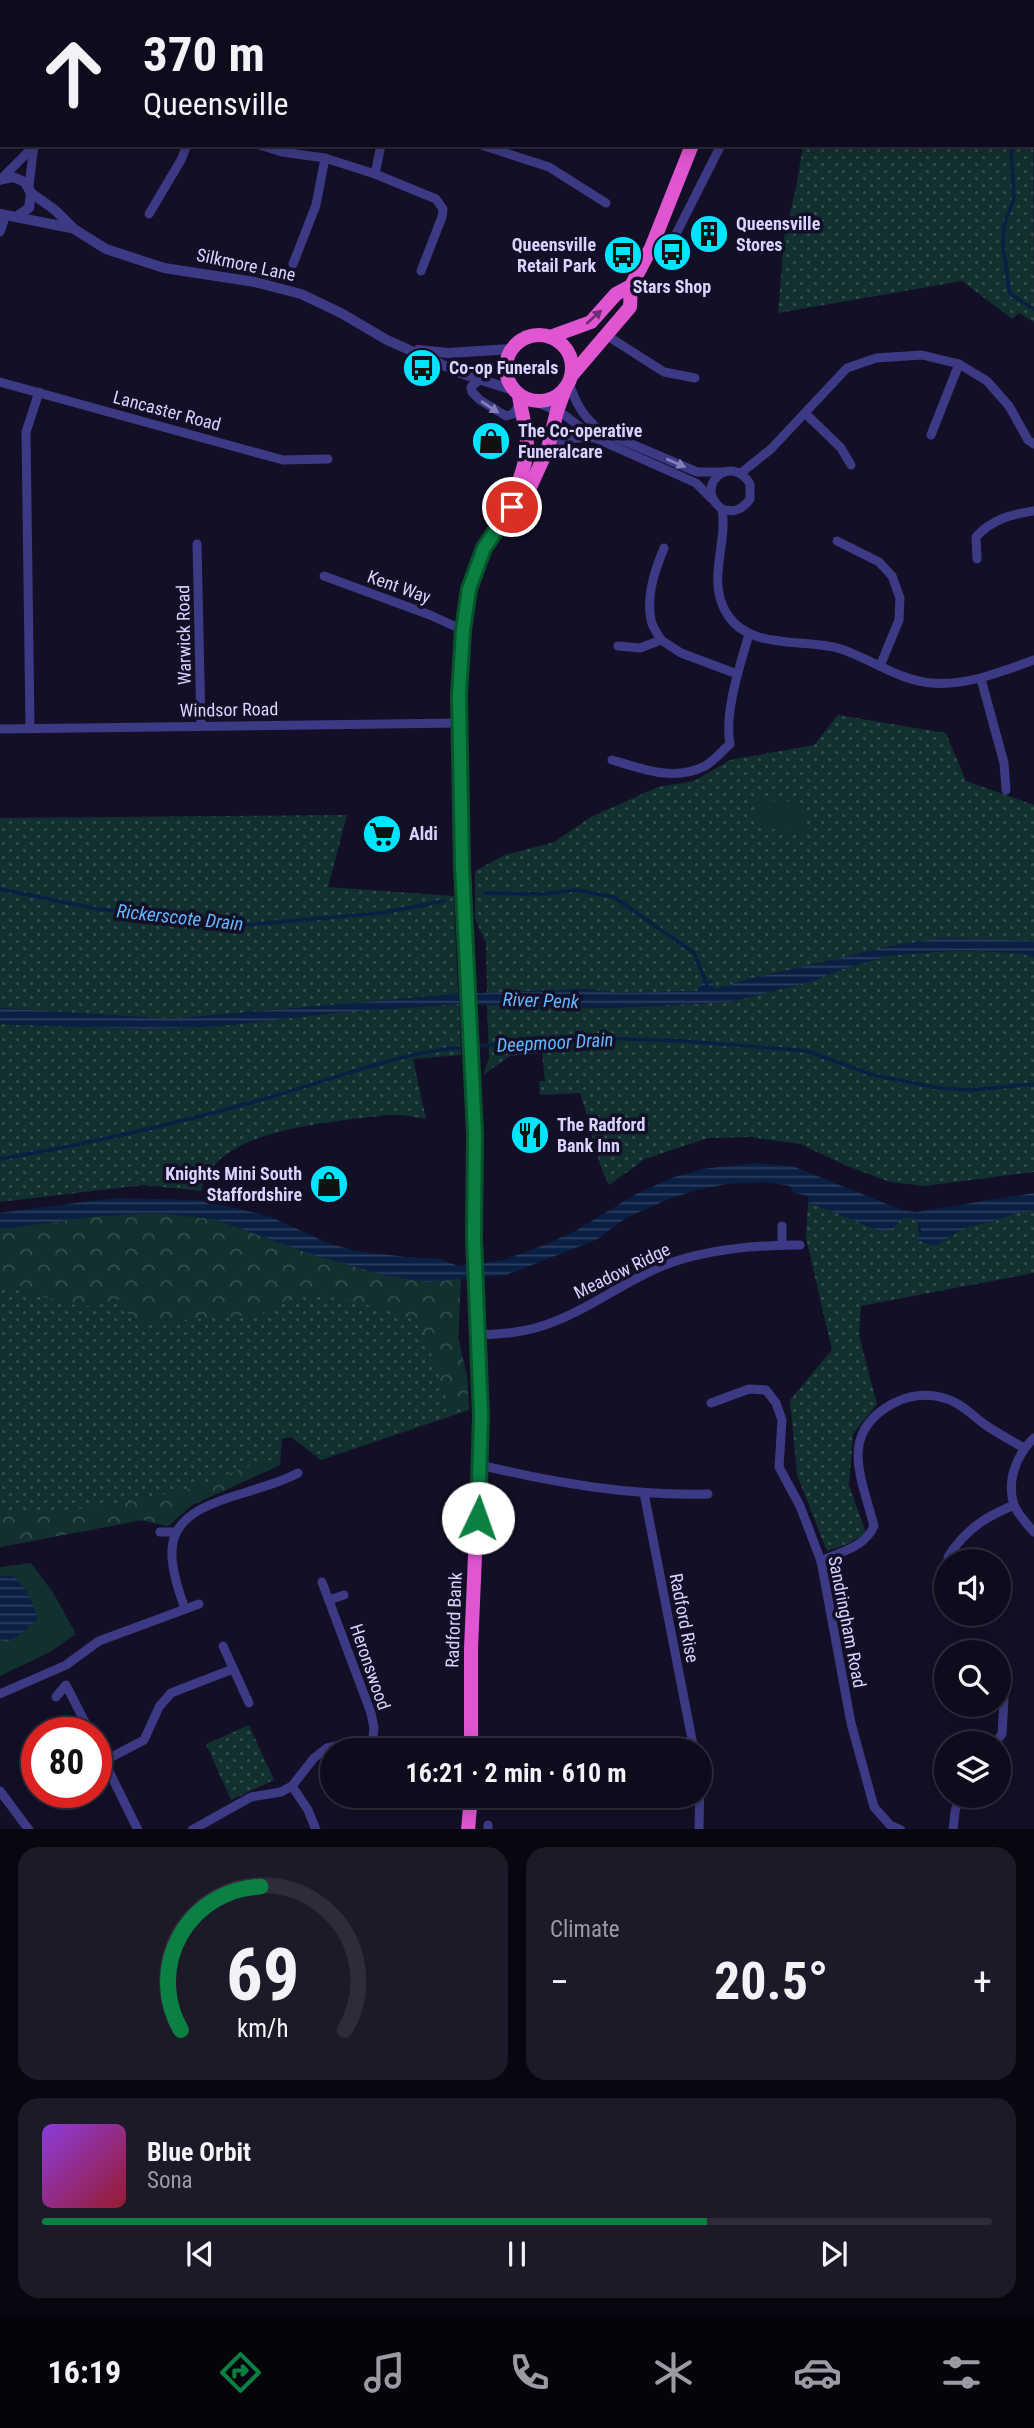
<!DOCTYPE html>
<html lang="en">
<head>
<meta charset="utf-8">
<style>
	body { margin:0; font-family:"Roboto Condensed",sans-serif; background:#1c1929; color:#f1f3f6; height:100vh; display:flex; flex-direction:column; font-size:26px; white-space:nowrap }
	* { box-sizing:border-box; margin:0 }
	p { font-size:23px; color:#9b9ba3 }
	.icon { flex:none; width:38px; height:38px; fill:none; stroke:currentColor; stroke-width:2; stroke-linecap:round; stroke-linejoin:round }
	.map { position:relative; height:1829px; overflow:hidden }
	.side { display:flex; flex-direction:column; gap:18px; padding:18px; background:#08060f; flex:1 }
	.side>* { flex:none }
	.guide { position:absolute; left:0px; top:0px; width:1034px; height:147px; box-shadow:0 4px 18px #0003,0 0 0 2px #2e2b3b; background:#0e0b1c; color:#f1f3f6; overflow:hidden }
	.fabs { position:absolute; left:934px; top:1549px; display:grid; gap:14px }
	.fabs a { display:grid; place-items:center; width:77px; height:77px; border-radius:50%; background:#0e0b1c; box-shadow:0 4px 18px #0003,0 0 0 2px #2e2b3b; font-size:35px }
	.speed { position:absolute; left:21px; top:1717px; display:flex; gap:14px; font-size:35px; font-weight:700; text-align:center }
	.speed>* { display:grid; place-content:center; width:91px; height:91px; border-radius:50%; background:#0e0b1c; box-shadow:0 4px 18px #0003,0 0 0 2px #2e2b3b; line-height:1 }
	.speed .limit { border:10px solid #d22; background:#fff; color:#111 }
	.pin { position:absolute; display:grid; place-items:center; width:60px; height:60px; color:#fff; margin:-30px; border:4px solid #fff; border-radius:50%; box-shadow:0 2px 7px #0007 }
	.me { position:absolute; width:77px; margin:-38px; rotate:3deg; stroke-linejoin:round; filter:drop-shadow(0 0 5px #0008) }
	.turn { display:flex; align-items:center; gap:24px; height:147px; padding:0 28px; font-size:32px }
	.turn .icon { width:91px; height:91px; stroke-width:2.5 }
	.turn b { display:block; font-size:49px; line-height:60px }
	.big { font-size:52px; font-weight:700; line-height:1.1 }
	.side .tile { flex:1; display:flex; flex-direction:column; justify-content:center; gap:10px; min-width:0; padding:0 24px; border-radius:21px; background:#1c1929 }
	.side .dial { align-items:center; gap:0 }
	.dial svg { height:182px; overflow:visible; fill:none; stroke:#2e2b3b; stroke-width:7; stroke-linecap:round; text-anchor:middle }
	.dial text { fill:#f1f3f6; stroke:none }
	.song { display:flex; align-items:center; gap:21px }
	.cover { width:84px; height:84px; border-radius:10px; background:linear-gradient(135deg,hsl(270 70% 55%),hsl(350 70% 35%)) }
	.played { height:7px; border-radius:4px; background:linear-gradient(90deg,#0b8043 70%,#2e2b3b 70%) }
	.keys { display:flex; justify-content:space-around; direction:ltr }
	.heat { display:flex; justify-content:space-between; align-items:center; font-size:38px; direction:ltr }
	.side .tiles { flex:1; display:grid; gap:18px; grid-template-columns:1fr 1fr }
	.tile:last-child { grid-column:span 2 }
	.trip { position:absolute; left:320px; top:1738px; width:392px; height:70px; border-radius:35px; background:#0e0b1c; box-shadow:0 4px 18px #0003,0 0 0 2px #2e2b3b; font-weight:700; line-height:70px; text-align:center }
	.menu { display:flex; height:112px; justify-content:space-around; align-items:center; background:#06040b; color:#9b9ba3 }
	.menu .icon { width:49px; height:49px }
	.menu .on { color:#0b8043 }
	.menu b { font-size:32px; color:#f1f3f6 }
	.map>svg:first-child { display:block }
	.grass { fill:url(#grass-dots) }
	.forest { fill:url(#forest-crowns) }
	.park { fill:#12302f }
	.water { fill:url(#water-rules) }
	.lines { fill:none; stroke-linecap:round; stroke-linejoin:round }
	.stream { stroke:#0a1f44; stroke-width:3.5 }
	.minor { stroke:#3d3a85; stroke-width:9 }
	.tertiary { stroke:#3d3a85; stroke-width:10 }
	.trunk { stroke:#e055d1; stroke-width:14 }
	.rail { stroke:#00e5ff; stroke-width:3.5; stroke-dasharray:10 9; stroke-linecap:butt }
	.oneway { fill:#6f2e73 }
	.oneway2 { fill:#837fbc }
	.route-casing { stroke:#07532c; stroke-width:18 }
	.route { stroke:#0b8043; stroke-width:12 }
	.labels { text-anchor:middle; stroke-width:7; stroke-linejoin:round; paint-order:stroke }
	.poi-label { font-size:18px; font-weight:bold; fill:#d9d4ff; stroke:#130f26; text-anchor:start }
	.street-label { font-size:18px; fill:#d9d4ff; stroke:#130f26 }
	.water-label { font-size:19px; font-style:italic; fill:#62b6ff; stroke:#130f26 }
</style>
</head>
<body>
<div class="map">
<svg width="1034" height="1830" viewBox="0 0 1034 1830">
	<defs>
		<pattern id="grass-dots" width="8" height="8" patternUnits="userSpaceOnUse" patternTransform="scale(1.75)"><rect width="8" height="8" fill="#12302f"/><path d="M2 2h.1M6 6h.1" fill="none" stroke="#344d4e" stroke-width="1.8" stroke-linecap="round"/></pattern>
		<pattern id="forest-crowns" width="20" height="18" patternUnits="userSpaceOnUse" patternTransform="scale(1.75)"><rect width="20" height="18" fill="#12302f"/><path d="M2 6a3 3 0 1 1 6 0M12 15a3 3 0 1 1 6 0" fill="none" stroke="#344d4e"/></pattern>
		<pattern id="water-rules" width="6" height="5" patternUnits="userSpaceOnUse" patternTransform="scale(1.75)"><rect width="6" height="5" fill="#0a1f44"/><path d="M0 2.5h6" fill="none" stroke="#2d3f60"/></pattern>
	</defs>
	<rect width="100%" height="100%" fill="#130f26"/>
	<!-- grass -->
	<g class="grass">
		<polygon points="1033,116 1034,322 1019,313 1012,319 962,281 778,313 784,239 796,188 803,145 1032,145"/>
		<polygon points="838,715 946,733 966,781 1034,805 1034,941 943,938 887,947 750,979 715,989 702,982 697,991 620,993 585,989 487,993 486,943 475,919 475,871 505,855 554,842 591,817 658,787 694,781 730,760 814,745"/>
		<polygon points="347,815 328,887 454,896 458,994 170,1019 0,1008 0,818"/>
		<path d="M964 950 1020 953 1034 957V1172L924 1186 890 1182 847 1166 800 1144 750 1137 708 1138 645 1159 609 1185C594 1156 591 1123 580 1093L540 1095 539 1081H545L542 1053 510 1056 483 1075 489 1058 487 1005 609 1008 729 1002 813 981 839 970 891 955Z"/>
		<path d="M459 1004 461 1055 413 1059 426 1119 403 1115H385C332 1123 215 1127 201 1191L144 1185 0 1202V1024L147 1029 220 1026 343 1012Z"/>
		<polygon points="808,1202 881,1231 894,1227 903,1218 916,1218 920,1234 945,1240 965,1227 990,1222 1016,1213 1034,1211 1034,1273 861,1306 859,1335 877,1404 853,1434 849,1485 866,1533 848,1544 827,1551 797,1475 790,1400 832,1350 806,1238"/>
		<polygon points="100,1216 314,1255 384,1275 427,1282 461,1279 458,1337 467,1377 469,1410 321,1460 291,1437 282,1439 280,1465 192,1505 168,1526 142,1520 0,1547 0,1229"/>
		<polygon points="249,1725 274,1780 231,1800 206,1744"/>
	</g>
	<!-- forest -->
	<g class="forest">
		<polygon points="157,1213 214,1219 314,1255 384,1275 427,1282 461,1279 458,1337 467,1377 469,1410 456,1409 448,1404 421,1323 394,1312 345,1299 300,1293 261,1314 146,1323 127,1313 121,1299 84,1307 0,1286 0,1229 100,1216"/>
		<polygon points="267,1459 280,1465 192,1505 168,1526 142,1520 0,1547 0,1511 55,1511 110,1506 189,1489"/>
	</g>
	<!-- park -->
	<g class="park">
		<polygon points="757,800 798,802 807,812 804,833 756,827"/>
		<polygon points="31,1563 54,1594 76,1634 50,1652 0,1676 0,1567"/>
	</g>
	<!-- water -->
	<g class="water">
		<polygon points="943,938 1034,941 1034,957 1020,953 964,950 891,955 839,970 813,981 729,1002 609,1008 459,1004 343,1012 220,1026 147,1029 0,1024 0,1008 170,1019 458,994 549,990 585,989 620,993 697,991 702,982 712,980 715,989 750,979 887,947"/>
		<polygon points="753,1163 792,1166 902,1210 916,1212 1034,1193 1034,1211 1016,1213 990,1222 965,1227 935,1246 917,1240 921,1230 915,1218 903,1218 891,1230 881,1231 808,1202 809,1196 794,1193 790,1186 765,1182 727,1184 697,1190 666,1200 626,1218 596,1240 506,1275 427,1282 384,1275 314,1255 214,1219 157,1213 100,1216 0,1229 0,1213 114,1198 198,1200 269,1216 328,1243 357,1251 406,1257 440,1259 458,1266 504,1260 547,1244 575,1231 636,1194 674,1177 703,1169"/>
		<path d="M0 1576H13C27 1588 33 1602 37 1619L26 1630 7 1642 0 1640Z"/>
	</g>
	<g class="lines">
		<!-- stream -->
		<g class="stream">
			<polyline points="1008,2 1008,0"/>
			<polyline points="1011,145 1014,198 1004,226 1003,247 1010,294 1034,309"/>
			<polyline points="0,889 97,909 244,925 381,913 444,901"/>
			<polyline points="485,893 545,894 575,890 614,897 694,953 707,984"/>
			<polyline points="476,1046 591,1038 685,1041 807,1051 873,1075 938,1088 971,1090 1034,1084"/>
			<path d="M0 1159C83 1145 165 1126 246 1104 316 1086 397 1051 468 1047"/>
		</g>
		<!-- minor -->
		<g class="minor">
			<polyline points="368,0 370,2"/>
			<polyline points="789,2 789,0"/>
			<polyline points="0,28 2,29"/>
			<polyline points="259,145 282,152 325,158 375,174 436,199 443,209 442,217 421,271"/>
			<polyline points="481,145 549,167 606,203"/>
			<polyline points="375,174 381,145"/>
			<polyline points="1,179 34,146"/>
			<polyline points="29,186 34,145"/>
			<polyline points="149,214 181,160 187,145"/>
			<polyline points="0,232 5,217"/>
			<polyline points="651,248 675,236 721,145"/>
			<polyline points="293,264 316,205 325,158"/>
			<polyline points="606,335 664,372 695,378"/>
			<polyline points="479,380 471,387 472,392 480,400 506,416 513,414 520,404"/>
			<polyline points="0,382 283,460 328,459"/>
			<path d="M569 382C575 403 584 418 601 431L697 472H724"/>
			<polyline points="536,402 563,414 595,438 696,483 711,498"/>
			<polyline points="805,413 841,448 851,465"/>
			<polyline points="931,435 959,364"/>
			<path d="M548 448C563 439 576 437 593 438"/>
			<polyline points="741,473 771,449 847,368 876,358 922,355 959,364 987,381 1009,406 1028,440 1034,444"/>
			<path d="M722 509C734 513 742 510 750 499V484C731 452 692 487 722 509 728 544 706 581 727 614 750 651 805 638 841 649 871 659 898 680 931 683 967 686 1001 672 1034 660"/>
			<polyline points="837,541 879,562 892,576 900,598 899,620 880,666"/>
			<polyline points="197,544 201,726"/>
			<path d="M977 559 976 537C991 520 1011 514 1034 511"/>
			<polyline points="324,576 430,615 463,630"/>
			<path d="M661 640C658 634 652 627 651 620 646 595 655 570 664 548"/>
			<polyline points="661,640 681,653 737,674"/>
			<polyline points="618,646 640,648 661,640"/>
			<polyline points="981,679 1004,763 1006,790"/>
			<polyline points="30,728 26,432 39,392"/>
			<polyline points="0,729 458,723"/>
			<path d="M612 760C643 769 674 782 705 766 714 761 722 751 730 744 724 712 740 666 749 634"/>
			<polyline points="782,1226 782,1245"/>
			<path d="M478 1335C499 1334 521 1333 542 1326 584 1313 621 1283 662 1266 705 1249 754 1245 800 1245"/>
			<polyline points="711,1403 749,1389 766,1390 776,1403 782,1420 779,1467 800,1506 821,1561 851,1723 874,1807 890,1825 901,1830"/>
			<path d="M1034 1438C1017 1454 1006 1481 1014 1505 1018 1515 1027 1524 1034 1532"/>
			<path d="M480 1465C555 1483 630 1496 708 1494"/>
			<polyline points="644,1493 694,1750"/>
			<polyline points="160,1532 175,1532"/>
			<path d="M948 1557C965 1530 985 1517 1014 1505"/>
			<path d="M821 1561C842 1551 864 1548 874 1526 862 1478 837 1433 894 1403 910 1395 929 1393 947 1399 961 1403 974 1417 987 1426 999 1434 1012 1441 1024 1448"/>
			<polyline points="322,1582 371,1713 374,1728 372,1745"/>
			<polyline points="329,1600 344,1595"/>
			<path d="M185 1609C158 1535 170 1514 247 1492 264 1486 282 1482 298 1473"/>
			<polyline points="223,1646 249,1703"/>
			<polyline points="0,1694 66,1665 99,1641 199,1604"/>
			<polyline points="56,1697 66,1685 90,1732"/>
			<polyline points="995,1743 1002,1734 1004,1700 999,1692"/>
			<polyline points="96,1745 138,1830"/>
			<polyline points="104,1761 144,1740 159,1707 171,1693 233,1669"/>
			<polyline points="292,1786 308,1810 316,1830"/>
			<polyline points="0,1791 29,1830"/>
			<polyline points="192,1830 251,1797 281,1792 292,1786 314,1758 327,1748 354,1742 396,1748"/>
			<polyline points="488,1830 488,1825"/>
			<polyline points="699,1830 700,1779"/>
			<polyline points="953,1830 955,1812 959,1796"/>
		</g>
		<!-- tertiary -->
		<g class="tertiary">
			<polyline points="0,180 13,177 25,182 31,193 55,210 74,229 106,249 164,268 255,282 301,294 341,313 387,340 463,374 513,390"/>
			<polyline points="0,214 71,228"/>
			<polyline points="16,217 29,208 31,193"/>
			<polyline points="418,350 448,353 512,349"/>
		</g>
		<!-- trunk -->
		<g class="trunk">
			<polyline points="745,2 746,0"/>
			<circle cx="539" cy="368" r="33"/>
			<polyline points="550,337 591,322 616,294 631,286"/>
			<polyline points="572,375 630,307 631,286 651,248 692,145"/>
			<path d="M511 507C515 487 527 467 527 446 527 429 521 412 519 395"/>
			<polyline points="471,1750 471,1649 481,1416 474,1239 475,1134 465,939 458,723 463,630 469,589 484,548 511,507 525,498 548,448 557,411 565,389"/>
			<polyline points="468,1830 471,1796"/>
		</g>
		<!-- rail -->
		<g class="rail">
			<polyline points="953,0 955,2"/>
			<polyline points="971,0 972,2"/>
			<polyline points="1032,63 1034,65"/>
			<polyline points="1032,90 1034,92"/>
		</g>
	</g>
	<!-- one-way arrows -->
	<defs><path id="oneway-solid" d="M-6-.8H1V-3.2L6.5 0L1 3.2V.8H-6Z" transform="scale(1.75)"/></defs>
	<use class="oneway" href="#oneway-solid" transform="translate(594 317) rotate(-42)"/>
	<g class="oneway2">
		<use href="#oneway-solid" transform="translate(490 407) rotate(33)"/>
		<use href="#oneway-solid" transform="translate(676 463) rotate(23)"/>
	</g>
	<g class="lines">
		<!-- route casing -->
		<g class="route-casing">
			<polyline id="route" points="478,1518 481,1416 474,1238 475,1134 462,867 459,695 463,630 469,589 484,548 512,507"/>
		</g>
		<!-- route -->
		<use href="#route" class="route"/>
	</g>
	<!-- icons -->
	<defs>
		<g id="building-disc" transform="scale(2.0125)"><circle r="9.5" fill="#00e5ff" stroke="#130f26"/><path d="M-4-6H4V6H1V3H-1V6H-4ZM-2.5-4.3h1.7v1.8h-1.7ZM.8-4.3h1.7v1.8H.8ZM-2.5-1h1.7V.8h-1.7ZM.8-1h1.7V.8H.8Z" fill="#111"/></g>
		<g id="bus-disc" transform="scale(2.0125)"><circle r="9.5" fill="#00e5ff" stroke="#130f26"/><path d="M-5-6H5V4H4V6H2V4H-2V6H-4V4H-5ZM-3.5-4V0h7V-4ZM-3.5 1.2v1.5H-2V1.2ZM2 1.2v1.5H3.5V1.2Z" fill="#111"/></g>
		<g id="shop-disc" transform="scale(2.0125)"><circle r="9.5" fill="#00e5ff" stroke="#130f26"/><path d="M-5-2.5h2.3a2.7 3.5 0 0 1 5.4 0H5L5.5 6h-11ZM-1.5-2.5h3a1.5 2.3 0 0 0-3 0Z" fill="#111"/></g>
		<g id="supermarket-disc" transform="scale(2.0125)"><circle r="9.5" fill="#00e5ff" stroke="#130f26"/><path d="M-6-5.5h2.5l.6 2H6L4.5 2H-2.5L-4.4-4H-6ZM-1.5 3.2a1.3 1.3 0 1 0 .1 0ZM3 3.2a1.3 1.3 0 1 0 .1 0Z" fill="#111"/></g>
		<g id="restaurant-disc" transform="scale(2.0125)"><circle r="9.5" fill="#00e5ff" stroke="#130f26"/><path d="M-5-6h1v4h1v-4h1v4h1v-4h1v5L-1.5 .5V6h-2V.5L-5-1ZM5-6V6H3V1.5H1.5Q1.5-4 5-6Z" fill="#111"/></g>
	</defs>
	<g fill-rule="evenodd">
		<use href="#building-disc" x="709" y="234"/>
		<use href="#bus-disc" x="672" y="252"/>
		<use href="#bus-disc" x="623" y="255"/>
		<use href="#bus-disc" x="422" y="368"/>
		<use href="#shop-disc" x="491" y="441"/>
		<use href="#supermarket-disc" x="382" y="834"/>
		<use href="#restaurant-disc" x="530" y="1135"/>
		<use href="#shop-disc" x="329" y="1184"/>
	</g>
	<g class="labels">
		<!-- poi labels -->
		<g class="poi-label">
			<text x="736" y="230">Queensville<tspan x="736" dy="21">Stores</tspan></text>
			<text x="596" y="251" text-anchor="end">Queensville<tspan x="596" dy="21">Retail Park</tspan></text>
			<text x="672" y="293" text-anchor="middle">Stars Shop</text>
			<text x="449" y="374">Co-op Funerals</text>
			<text x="518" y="437">The Co-operative<tspan x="518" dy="21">Funeralcare</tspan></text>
			<text x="409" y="840">Aldi</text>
			<text x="557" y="1131">The Radford<tspan x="557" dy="21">Bank Inn</tspan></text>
			<text x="302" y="1180" text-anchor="end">Knights Mini South<tspan x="302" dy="21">Staffordshire</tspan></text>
		</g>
		<!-- street labels -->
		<g class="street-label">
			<text transform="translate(246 265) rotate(12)" y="6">Silkmore Lane</text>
			<text transform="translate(167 411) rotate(15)" y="6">Lancaster Road</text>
			<text transform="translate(399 587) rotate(20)" y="6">Kent Way</text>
			<text transform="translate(184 635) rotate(-91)" y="6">Warwick Road</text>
			<text transform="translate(229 710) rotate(-1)" y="6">Windsor Road</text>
			<text transform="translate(622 1271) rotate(-26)" y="6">Meadow Ridge</text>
			<text transform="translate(684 1618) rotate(79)" y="6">Radford Rise</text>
			<text transform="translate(454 1620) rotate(-88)" y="6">Radford Bank</text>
			<text transform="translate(847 1622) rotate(79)" y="6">Sandringham Road</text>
			<text transform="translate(370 1667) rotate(71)" y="6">Heronswood</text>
		</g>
		<!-- water labels -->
		<g class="water-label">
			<text transform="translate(180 917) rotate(6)" y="7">Rickerscote Drain</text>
			<text transform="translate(541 1000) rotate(2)" y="7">River Penk</text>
			<text transform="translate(555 1042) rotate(-3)" y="7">Deepmoor Drain</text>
		</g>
	</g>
</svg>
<div class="fabs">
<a><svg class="icon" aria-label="sound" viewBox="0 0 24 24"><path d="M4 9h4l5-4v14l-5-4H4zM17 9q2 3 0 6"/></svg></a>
<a><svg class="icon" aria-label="search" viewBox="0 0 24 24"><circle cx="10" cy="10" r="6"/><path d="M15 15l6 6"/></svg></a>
<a><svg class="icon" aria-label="layers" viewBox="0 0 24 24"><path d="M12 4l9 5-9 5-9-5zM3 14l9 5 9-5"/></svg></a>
</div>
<div class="speed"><div class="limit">80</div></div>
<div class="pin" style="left:512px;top:507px;background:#d93025"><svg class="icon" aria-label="arrive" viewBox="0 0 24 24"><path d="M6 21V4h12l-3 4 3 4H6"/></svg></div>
<svg class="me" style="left:478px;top:1518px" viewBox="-20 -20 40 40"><circle r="19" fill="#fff"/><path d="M0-13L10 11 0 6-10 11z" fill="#0b8043"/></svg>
<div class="trip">16:21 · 2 min · 610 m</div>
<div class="guide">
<div class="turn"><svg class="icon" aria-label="ahead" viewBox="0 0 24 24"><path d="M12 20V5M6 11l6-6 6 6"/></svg><div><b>370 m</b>Queensville</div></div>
</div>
</div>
<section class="side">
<div class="tiles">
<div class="tile dial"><svg viewBox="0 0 100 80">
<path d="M14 69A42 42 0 1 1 86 69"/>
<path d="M14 69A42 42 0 0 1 49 6" stroke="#0b8043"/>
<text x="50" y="56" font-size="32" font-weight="700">69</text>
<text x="50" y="72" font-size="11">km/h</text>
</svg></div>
<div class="tile"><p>Climate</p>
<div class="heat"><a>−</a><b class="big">20.5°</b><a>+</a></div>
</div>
<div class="tile">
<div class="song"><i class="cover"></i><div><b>Blue Orbit</b><p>Sona</p></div></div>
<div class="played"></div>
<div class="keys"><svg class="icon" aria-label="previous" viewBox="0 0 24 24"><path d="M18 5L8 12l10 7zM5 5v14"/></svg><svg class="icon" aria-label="pause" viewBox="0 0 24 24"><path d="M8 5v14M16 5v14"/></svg><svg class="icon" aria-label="next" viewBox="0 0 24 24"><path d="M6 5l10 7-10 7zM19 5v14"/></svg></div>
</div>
</div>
</section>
<nav class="menu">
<b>16:19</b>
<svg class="icon on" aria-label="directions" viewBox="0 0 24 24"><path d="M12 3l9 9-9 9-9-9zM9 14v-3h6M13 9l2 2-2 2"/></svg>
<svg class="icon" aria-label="music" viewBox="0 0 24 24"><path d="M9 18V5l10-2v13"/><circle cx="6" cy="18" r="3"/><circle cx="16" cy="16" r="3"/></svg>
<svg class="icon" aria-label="phone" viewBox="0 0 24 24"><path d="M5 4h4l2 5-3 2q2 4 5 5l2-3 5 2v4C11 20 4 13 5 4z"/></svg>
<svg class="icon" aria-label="climate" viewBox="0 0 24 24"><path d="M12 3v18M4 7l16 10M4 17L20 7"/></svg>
<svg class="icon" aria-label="car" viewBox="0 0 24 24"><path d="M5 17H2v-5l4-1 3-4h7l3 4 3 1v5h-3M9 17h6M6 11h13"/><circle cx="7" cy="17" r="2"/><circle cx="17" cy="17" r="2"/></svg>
<svg class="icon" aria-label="filters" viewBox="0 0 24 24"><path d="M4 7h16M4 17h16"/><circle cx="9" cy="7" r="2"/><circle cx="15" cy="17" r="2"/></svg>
</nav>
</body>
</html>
